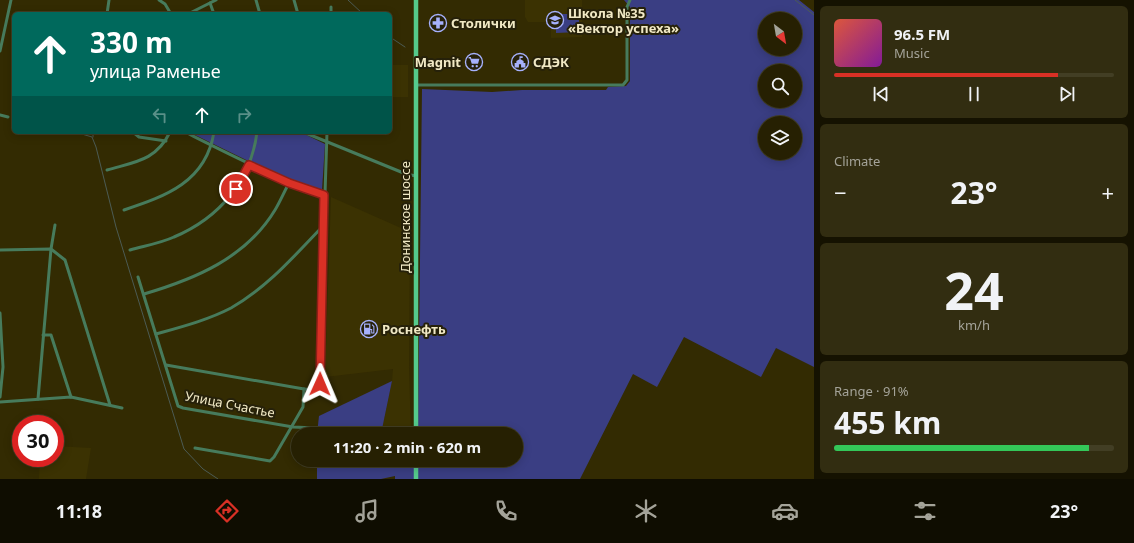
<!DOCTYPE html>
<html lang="en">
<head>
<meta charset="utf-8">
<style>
	body { margin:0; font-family:"Noto Sans",sans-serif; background:#322d11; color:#f1f3f6; height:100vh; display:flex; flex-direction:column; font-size:15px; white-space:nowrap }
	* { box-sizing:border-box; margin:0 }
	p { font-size:13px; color:#a4a399 }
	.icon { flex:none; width:22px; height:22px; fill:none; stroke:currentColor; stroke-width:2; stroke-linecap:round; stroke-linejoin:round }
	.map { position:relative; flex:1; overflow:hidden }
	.sheet { display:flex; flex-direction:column; gap:6px; padding:6px; background:#151201; width:320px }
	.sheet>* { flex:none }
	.top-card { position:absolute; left:12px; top:12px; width:380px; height:122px; border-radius:6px; box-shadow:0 2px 10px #0003,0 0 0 1px #423e24; background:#00695c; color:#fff; overflow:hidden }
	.needle { width:26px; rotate:149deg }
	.buttons { position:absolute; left:758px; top:12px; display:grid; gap:8px }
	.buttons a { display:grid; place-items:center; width:44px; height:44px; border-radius:50%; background:#262002; box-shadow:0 2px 10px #0003,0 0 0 1px #423e24; font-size:20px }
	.speed { position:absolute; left:12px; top:415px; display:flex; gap:8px; font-size:20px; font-weight:700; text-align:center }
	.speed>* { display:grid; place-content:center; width:52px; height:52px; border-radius:50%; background:#262002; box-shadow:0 2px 10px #0003,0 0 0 1px #423e24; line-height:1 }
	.speed .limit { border:6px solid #d22; background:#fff; color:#111 }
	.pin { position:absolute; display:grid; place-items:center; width:34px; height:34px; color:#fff; margin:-17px; border:2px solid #fff; border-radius:50%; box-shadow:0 1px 4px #0007 }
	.me { position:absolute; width:44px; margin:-22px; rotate:1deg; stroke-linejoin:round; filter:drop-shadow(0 0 3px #0008) }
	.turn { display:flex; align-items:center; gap:14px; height:84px; padding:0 12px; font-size:18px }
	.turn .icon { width:52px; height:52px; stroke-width:2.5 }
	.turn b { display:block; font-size:28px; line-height:34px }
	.lanes { display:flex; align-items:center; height:38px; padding:0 12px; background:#0003; justify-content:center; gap:20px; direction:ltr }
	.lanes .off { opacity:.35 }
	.big { font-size:30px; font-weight:700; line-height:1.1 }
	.sheet .card { flex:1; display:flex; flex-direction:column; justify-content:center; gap:6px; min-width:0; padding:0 14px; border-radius:6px; background:#322d11 }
	.sheet .dial { align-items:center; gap:0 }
	.dial b { font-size:52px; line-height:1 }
	.song { display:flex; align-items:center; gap:12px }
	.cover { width:48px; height:48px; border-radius:6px; background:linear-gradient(135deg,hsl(10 70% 55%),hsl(290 70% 35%)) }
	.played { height:4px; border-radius:2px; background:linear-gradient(90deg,#d93025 80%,#423e24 80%) }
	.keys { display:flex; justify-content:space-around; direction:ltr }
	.heat { display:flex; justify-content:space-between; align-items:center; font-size:22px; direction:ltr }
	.charge { height:6px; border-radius:3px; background:linear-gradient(90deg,#34c759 91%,#423e24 0) }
	.trip { position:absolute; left:291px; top:427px; width:232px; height:40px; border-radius:20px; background:#262002; box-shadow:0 2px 10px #0003,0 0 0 1px #423e24; font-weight:700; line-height:40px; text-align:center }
	.tabs { display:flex; height:64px; justify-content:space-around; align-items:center; background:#0f0d01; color:#a4a399 }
	.tabs .icon { width:28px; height:28px }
	.tabs .current { color:#d93025 }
	.tabs b { font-size:18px; color:#f1f3f6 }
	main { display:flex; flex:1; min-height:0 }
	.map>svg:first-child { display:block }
	.built { fill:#3b3202 }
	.green { fill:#3a3e83; fill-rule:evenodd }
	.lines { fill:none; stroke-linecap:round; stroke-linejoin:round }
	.stream { stroke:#4c5b54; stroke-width:1 }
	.street { stroke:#477b5c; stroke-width:3 }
	.primary { stroke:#55ca8c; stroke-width:4.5 }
	.route-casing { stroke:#8d1f18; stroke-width:10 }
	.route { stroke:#d93025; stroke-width:7 }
	.labels { text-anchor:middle; stroke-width:4; stroke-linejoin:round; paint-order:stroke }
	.poi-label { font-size:13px; font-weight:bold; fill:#f1e9c5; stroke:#26210a; text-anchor:start }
	.street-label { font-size:13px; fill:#f1e9c5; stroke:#26210a }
</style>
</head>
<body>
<main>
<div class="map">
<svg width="814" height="479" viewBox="0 0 814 479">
	<rect width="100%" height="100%" fill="#332b02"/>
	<!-- built -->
	<g class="built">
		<polygon points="525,0 582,0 582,37 551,38 551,22 528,22 525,17"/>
		<rect x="390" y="65" width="18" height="32"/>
		<polygon points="331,197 410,232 409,368 411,434 381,434 392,381 393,369 325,377"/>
		<polygon points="55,446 91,448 86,479 88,479 39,479 40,458 55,458"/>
	</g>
	<!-- green -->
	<g class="green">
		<path d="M624 0H799L814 12V367L776 348 761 377 684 337 657 387 633 374 580 479H395V476L381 479H317V460H516V434H414L418 430 422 89 492 92 522 90H606L608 87 626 86 630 81V7ZM765 19H795V49H765ZM765 71H795V101H765ZM765 123H795V153H765Z"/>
		<polygon points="562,14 579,14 579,32 556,33 556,18"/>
		<polygon points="189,132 300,132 325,144 322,190 320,192 291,182"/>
		<polygon points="392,381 381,434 317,434 319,416"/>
	</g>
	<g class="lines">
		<!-- stream -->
		<g class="stream">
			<polyline points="348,0 363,14"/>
			<polyline points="795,0 814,15"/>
			<polyline points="390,37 405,47"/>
			<polyline points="75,132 92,137 96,147 116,227 184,449 203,469 218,479"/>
			<polyline points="93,137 93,132"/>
		</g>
		<!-- street -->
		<g class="street">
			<polyline points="159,0 165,4 171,14"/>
			<polyline points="256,0 260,14"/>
			<polyline points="294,0 298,14"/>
			<polyline points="210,3 214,14"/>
			<polyline points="107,14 109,0"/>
			<polyline points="188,14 216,0"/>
			<polyline points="331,14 331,7"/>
			<polyline points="0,51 11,0"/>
			<polyline points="416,85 623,85 627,80 627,7 630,0"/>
			<polyline points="0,115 8,117"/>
			<polyline points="104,132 104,133"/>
			<polyline points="133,132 139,137 166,141"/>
			<path d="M185 132C231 155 276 178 324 195"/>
			<polyline points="303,132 406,174 416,176"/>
			<path d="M107 170C134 162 156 161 170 132"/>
			<path d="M124 210C166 196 206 182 214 132"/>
			<polyline points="0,250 51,249 65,260 110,405"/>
			<path d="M130 250C144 246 161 243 174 237 219 218 251 181 257 132"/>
			<polyline points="138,277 178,406 183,408 293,427 316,428"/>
			<path d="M144 294C195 279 246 258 275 210 280 202 284 192 289 183"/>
			<polyline points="0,313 3,367 0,397"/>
			<path d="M156 334C181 327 208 320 231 308 268 287 295 255 324 225L327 132"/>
			<polyline points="43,335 51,335 71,397"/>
			<polyline points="166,365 304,389"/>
			<polyline points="38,399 51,249 55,225"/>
			<polyline points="0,402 71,397 122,408"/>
			<polyline points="195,448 270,461 274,457 303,407 304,389 314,390 319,388 324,225"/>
		</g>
		<!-- primary -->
		<g class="primary">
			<polyline points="416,0 416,434"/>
			<polyline points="416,479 416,460"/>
		</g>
	</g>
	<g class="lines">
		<!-- route casing -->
		<g class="route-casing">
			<polyline id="route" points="236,189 249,165 289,183 324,195 320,384"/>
		</g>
		<!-- route -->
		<use href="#route" class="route"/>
	</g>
	<!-- icons -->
	<defs>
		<g id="school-ring" transform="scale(0.9)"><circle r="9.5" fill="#26210a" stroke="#a6b1fc" stroke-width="1.5"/><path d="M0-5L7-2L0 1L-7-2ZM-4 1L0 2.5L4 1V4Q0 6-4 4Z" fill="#a6b1fc"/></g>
		<g id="pharmacy-ring" transform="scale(0.9)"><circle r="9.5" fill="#26210a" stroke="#a6b1fc" stroke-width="1.5"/><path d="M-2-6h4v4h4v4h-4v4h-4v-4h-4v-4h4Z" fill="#a6b1fc"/></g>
		<g id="supermarket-ring" transform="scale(0.9)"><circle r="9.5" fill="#26210a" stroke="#a6b1fc" stroke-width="1.5"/><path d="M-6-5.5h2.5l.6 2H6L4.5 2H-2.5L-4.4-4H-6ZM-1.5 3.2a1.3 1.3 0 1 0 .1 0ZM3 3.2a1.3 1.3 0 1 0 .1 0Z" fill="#a6b1fc"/></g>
		<g id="civic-ring" transform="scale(0.9)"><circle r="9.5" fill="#26210a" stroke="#a6b1fc" stroke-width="1.5"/><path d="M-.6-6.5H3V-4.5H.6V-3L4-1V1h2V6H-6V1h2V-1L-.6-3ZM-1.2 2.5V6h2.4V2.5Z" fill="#a6b1fc"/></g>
		<g id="fuel-ring" transform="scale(0.9)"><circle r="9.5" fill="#26210a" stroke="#a6b1fc" stroke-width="1.5"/><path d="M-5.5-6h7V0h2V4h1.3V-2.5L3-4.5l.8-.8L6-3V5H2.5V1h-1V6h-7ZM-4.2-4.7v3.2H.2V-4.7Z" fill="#a6b1fc"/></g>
	</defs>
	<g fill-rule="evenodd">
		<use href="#school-ring" x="555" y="20"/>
		<use href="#pharmacy-ring" x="438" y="23"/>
		<use href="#supermarket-ring" x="474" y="62"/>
		<use href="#civic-ring" x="520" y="62"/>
		<use href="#fuel-ring" x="369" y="329"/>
	</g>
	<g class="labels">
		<!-- poi labels -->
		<g class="poi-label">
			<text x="568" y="18">Школа №35<tspan x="568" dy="15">«Вектор успеха»</tspan></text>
			<text x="451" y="28">Столички</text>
			<text x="461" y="67" text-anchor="end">Magnit</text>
			<text x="533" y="67">СДЭК</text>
			<text x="382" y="334">Роснефть</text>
		</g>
		<!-- street labels -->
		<g class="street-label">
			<text transform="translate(405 217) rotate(-90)" y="5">Донинское шоссе</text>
			<text transform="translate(230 404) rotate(11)" y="5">Улица Счастье</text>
		</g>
	</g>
</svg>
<div class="buttons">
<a><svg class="needle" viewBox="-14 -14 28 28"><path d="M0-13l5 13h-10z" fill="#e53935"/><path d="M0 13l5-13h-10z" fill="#a4a399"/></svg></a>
<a><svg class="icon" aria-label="search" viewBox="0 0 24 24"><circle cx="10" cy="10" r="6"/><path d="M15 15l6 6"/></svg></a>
<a><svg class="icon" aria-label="layers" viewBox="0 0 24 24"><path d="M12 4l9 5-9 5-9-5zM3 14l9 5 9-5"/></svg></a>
</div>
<div class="speed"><div class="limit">30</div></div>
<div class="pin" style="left:236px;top:189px;background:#d93025"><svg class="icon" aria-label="arrive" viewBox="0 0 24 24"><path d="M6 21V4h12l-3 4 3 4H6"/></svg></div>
<svg class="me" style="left:320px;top:384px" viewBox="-20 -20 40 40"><path d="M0-17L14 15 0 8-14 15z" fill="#d93025" stroke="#fff" stroke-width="4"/></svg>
<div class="trip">11:20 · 2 min · 620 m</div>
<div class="top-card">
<div class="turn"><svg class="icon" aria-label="ahead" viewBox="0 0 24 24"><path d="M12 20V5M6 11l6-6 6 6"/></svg><div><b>330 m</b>улица Раменье</div></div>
<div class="lanes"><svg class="icon off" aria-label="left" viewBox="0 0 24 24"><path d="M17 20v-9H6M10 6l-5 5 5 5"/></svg><svg class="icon" aria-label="ahead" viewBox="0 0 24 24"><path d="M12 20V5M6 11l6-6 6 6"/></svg><svg class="icon off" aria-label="right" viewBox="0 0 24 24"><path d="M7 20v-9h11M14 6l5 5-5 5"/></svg></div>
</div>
</div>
<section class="sheet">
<div class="card">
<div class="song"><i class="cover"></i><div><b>96.5 FM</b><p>Music</p></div></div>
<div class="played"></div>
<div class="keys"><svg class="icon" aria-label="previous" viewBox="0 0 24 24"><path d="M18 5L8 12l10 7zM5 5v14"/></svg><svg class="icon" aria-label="pause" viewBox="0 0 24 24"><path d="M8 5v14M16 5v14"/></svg><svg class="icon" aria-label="next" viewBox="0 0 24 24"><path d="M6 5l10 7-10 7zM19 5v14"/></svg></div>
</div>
<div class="card"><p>Climate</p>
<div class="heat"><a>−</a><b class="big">23°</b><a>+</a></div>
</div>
<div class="card dial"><b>24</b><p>km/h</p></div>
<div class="card"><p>Range · 91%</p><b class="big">455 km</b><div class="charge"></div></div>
</section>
</main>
<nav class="tabs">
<b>11:18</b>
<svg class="icon current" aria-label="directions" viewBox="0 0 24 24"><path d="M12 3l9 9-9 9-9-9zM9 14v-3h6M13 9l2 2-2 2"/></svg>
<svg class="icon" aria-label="music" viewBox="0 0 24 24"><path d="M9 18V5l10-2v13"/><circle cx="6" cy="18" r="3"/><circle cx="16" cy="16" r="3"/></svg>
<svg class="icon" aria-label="phone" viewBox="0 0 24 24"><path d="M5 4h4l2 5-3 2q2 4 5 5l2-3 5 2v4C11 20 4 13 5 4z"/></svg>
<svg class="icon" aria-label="climate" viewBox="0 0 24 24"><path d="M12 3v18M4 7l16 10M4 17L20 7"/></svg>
<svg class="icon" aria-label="car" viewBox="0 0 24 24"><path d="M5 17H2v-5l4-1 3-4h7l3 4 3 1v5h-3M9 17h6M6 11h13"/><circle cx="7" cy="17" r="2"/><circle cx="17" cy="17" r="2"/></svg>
<svg class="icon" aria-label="filters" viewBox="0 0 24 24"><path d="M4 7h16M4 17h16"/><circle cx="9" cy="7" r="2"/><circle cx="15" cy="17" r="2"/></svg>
<b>23°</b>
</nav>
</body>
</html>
